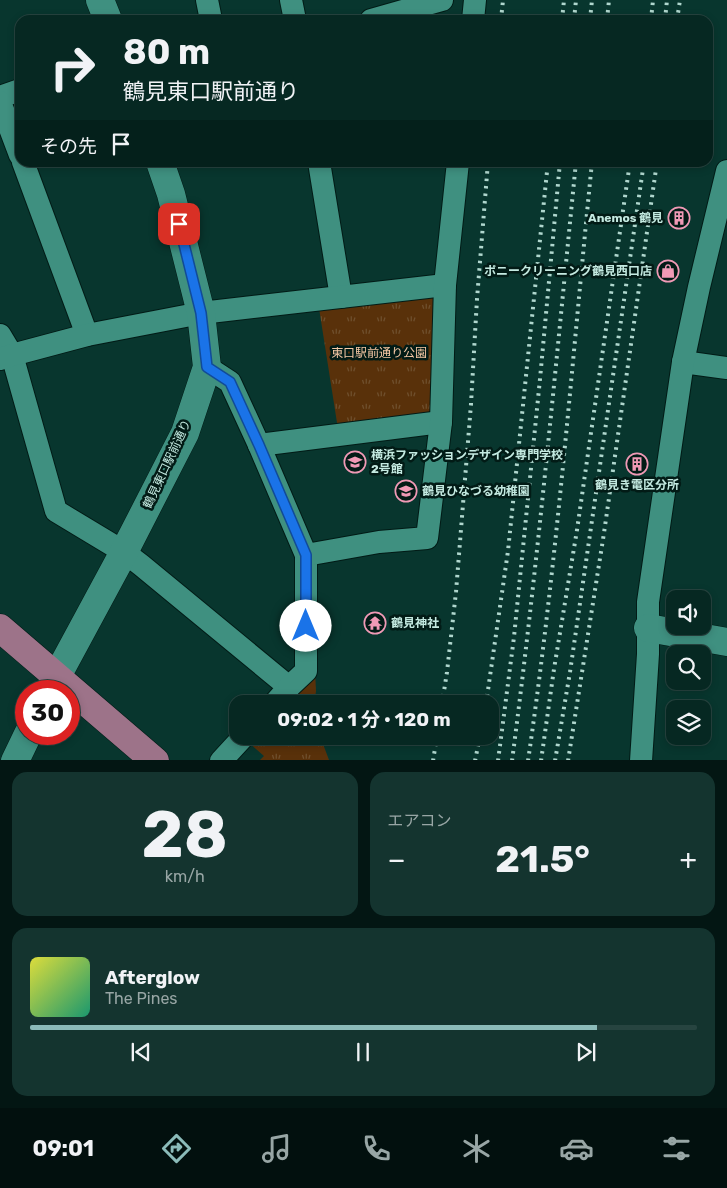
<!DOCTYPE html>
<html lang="ja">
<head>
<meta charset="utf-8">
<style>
	body { margin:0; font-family:Rubik,"Noto Sans JP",sans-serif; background:#14342f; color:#f1f3f6; height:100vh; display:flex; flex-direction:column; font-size:19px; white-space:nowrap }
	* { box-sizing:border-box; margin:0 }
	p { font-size:16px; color:#98a6a5 }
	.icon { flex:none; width:28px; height:28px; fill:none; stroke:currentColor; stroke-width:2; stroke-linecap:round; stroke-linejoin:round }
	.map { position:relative; height:760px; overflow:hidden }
	.details { display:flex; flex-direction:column; gap:12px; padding:12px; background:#031613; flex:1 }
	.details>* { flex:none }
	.guide { position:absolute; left:15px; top:15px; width:698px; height:152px; border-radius:15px; box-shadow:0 2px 8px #0003,0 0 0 1px #274440; background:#062822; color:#f1f3f6; overflow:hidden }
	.buttons { position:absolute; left:666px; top:590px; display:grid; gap:10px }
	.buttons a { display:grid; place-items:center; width:45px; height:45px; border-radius:10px; background:#062822; box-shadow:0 2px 8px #0003,0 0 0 1px #274440; font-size:25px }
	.speed { position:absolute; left:15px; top:680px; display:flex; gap:10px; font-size:25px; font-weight:700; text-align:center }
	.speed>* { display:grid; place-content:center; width:65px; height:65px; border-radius:50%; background:#062822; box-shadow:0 2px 8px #0003,0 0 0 1px #274440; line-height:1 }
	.speed .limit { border:8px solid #d22; background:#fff; color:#111 }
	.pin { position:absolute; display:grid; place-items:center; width:42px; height:42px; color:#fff; margin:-21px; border-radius:10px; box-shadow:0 2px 8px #0006 }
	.me { position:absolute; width:55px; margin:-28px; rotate:0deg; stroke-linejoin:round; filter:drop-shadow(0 0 4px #0008) }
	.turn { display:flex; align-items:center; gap:18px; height:105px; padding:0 25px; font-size:22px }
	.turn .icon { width:65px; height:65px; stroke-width:2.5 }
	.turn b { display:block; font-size:35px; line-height:42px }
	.then { display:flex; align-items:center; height:48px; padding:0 25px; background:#0003; gap:10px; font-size:19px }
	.big { font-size:38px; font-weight:700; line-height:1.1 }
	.details .widget { flex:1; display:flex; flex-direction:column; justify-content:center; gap:8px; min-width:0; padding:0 18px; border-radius:15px; background:#14342f }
	.details .dial { align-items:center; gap:0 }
	.dial b { font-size:65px; line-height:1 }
	.song { display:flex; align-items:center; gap:15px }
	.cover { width:60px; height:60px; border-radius:8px; background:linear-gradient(135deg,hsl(60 70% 55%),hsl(160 70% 35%)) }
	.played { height:5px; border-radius:2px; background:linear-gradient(90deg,#8bbbb9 85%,#274440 85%) }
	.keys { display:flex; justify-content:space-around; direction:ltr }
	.heat { display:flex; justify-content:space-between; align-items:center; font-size:28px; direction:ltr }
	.details .tiles { flex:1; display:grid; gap:12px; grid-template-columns:1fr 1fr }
	.widget:last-child { grid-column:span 2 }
	.trip { position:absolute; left:229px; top:695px; width:270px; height:50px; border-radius:15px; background:#062822; box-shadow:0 2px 8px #0003,0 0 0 1px #274440; font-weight:700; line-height:50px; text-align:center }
	.tab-bar { display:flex; height:80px; justify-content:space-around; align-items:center; background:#02100e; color:#98a6a5 }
	.tab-bar .icon { width:35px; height:35px }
	.tab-bar .active { color:#8bbbb9 }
	.tab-bar b { font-size:22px; color:#f1f3f6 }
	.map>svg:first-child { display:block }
	.grass { fill:url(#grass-tufts) }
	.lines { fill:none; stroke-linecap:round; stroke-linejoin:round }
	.minor-casing { stroke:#021b16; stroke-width:24 }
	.tertiary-casing { stroke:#021b16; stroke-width:29 }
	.primary-casing { stroke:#021b16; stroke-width:29 }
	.minor { stroke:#3f9080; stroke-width:22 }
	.tertiary { stroke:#3f9080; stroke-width:28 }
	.primary { stroke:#9d7389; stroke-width:28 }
	.rail { stroke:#b0d7ce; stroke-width:4; stroke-dasharray:2.5 5; stroke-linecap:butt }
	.route-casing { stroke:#114b97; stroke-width:12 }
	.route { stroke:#1a73e8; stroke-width:9 }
	.labels { text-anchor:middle; stroke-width:5; stroke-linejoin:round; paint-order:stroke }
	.poi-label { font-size:12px; font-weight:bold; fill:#c4eae1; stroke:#021b16; text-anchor:start }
	.park-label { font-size:12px; fill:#f6c8a5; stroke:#021b16 }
	.street-label { font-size:12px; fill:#c4eae1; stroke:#021b16 }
</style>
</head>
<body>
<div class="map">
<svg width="727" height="761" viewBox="0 0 727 761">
	<defs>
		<pattern id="grass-tufts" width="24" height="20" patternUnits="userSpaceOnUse" patternTransform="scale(1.25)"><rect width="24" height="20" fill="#59310a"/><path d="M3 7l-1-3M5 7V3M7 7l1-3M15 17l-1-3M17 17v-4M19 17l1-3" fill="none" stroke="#6f4f2d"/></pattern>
	</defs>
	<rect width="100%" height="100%" fill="#08362e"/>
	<!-- grass -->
	<g class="grass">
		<polygon points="434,292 430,416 338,429 319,308"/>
		<polygon points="315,671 316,691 314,704 283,704"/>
		<polygon points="252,736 320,736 329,760 260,760 264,756 247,741"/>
	</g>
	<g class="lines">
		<!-- minor casing -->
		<g class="minor-casing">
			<g id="minor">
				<polyline points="207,0 211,20"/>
				<polyline points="291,0 295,20"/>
				<polyline points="371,20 442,0"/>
				<polyline points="473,20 475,0"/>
				<polyline points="0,97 20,90"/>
				<polyline points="0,102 20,155"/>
				<polyline points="23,162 87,335"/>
				<polyline points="319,162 341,297"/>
				<polyline points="0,335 12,355 56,511 124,552 141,565 289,687 274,704"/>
				<polyline points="0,359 12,355 87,335 201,313 445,285"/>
				<polyline points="683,362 727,368"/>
				<polyline points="207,367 230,382 259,445 306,555 306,671 289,687"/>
				<polyline points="259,445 441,422"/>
				<polyline points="306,555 379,542 427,538 441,422 445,285 458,162"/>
				<polyline points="221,761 244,736"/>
				<polyline points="641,761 648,654 648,602 683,362 699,287 727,171"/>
			</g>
		</g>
		<!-- tertiary casing -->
		<g class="tertiary-casing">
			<g id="tertiary">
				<polyline points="100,0 108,20"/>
				<polyline points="648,628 727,642"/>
				<polyline points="49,691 124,552 185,433 207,367 201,313 171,194 160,162"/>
				<polyline points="15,761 28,734"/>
			</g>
		</g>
		<!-- primary casing -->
		<g class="primary-casing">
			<polyline id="primary" points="0,628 155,761"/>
		</g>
		<!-- minor -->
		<use href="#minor" class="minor"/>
		<!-- tertiary -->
		<use href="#tertiary" class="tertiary"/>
		<!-- primary -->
		<use href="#primary" class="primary"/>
		<!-- rail -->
		<g class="rail">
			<polyline points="501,20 503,0"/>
			<polyline points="562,20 564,0"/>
			<polyline points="574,20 576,0"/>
			<polyline points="590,20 592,0"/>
			<polyline points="607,20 609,0"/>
			<polyline points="651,20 653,0"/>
			<polyline points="665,20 667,0"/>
			<polyline points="677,20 680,0"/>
			<polyline points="442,704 447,672 456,592 471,404 477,299 488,162"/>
			<polyline points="486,704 508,551 548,162"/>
			<polyline points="433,761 437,736"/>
			<polyline points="475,761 480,736"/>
			<polyline points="498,761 514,637 540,379 560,162"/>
			<path d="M512 761C538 562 556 362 576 162"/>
			<path d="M528 761C557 562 572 362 592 162"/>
			<polyline points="541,761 554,669 577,530 630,162"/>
			<polyline points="555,761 570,672 644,162"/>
			<polyline points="568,761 604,533 657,162"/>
		</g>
	</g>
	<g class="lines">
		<!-- route casing -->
		<g class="route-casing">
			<polyline id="route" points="179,224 201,313 207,367 230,382 259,445 306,555 306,626"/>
		</g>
		<!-- route -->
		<use href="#route" class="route"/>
	</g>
	<!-- icons -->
	<defs>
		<g id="building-ring" transform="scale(1.125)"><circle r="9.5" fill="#021b16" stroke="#f09ab6" stroke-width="1.5"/><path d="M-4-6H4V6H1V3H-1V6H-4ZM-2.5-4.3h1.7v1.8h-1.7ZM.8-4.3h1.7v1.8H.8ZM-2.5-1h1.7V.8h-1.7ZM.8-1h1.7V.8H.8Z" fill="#f09ab6"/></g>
		<g id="shop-ring" transform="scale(1.125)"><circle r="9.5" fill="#021b16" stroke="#f09ab6" stroke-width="1.5"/><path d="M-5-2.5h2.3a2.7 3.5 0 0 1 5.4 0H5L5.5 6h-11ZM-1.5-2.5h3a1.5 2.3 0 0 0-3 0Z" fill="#f09ab6"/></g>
		<g id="university-ring" transform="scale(1.125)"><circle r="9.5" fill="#021b16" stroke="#f09ab6" stroke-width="1.5"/><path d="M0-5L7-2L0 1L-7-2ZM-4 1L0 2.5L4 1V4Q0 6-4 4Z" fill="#f09ab6"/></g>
		<g id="school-ring" transform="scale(1.125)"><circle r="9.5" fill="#021b16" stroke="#f09ab6" stroke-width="1.5"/><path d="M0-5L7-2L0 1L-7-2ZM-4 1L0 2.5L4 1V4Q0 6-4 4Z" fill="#f09ab6"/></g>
		<g id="temple-ring" transform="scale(1.125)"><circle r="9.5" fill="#021b16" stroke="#f09ab6" stroke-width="1.5"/><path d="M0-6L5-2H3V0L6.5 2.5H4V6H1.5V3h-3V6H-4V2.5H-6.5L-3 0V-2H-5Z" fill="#f09ab6"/></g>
	</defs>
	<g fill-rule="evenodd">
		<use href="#building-ring" x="679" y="218"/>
		<use href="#shop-ring" x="668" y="271"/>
		<use href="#university-ring" x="355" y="462"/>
		<use href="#building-ring" x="637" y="464"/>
		<use href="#school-ring" x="406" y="491"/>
		<use href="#temple-ring" x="375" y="623"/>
	</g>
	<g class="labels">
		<!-- poi labels -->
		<g class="poi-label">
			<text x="663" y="222" text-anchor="end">Anemos 鶴見</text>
			<text x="652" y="275" text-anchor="end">ポニークリーニング鶴見西口店</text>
			<text x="371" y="459">横浜ファッションデザイン専門学校<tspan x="371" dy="14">2号館</tspan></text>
			<text x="637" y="489" text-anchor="middle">鶴見き電区分所</text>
			<text x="422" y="495">鶴見ひなづる幼稚園</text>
			<text x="391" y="627">鶴見神社</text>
		</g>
		<!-- park labels -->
		<g class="park-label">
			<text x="379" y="357">東口駅前通り公園</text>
		</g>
		<!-- street labels -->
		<g class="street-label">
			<text transform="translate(167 464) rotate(-65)" y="4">鶴見東口駅前通り</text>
		</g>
	</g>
</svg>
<div class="buttons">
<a><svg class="icon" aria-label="sound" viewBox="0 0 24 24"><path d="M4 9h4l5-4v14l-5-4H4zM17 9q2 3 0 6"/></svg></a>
<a><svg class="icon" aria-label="search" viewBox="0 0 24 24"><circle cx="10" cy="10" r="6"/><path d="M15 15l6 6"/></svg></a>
<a><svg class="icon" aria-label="layers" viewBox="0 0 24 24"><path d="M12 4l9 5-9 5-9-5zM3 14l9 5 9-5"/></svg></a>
</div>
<div class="speed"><div class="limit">30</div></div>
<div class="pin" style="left:179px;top:224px;background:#d93025"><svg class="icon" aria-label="arrive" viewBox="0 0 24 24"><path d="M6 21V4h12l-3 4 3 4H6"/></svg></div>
<svg class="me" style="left:306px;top:626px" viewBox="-20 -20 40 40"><circle r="19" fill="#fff"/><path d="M0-13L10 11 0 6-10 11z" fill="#1a73e8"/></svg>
<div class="trip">09:02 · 1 分 · 120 m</div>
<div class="guide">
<div class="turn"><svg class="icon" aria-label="right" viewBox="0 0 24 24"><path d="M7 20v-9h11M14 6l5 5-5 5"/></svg><div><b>80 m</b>鶴見東口駅前通り</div></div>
<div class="then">その先<svg class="icon" aria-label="arrive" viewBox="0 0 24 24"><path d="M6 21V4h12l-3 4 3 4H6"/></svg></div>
</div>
</div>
<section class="details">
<div class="tiles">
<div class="widget dial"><b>28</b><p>km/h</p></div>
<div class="widget"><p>エアコン</p>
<div class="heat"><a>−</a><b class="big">21.5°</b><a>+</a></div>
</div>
<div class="widget">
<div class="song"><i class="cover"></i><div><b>Afterglow</b><p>The Pines</p></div></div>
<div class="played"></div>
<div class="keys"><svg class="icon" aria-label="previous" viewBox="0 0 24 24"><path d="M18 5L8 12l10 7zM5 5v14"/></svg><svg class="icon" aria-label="pause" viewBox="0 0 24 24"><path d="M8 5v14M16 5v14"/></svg><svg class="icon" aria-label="next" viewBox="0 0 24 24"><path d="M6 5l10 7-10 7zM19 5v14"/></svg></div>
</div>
</div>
</section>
<nav class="tab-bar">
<b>09:01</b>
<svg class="icon active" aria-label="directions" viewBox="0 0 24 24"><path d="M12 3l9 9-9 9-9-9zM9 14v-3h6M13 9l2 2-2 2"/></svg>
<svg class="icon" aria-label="music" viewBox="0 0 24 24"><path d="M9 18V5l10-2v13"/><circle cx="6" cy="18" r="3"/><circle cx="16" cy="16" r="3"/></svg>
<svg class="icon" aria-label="phone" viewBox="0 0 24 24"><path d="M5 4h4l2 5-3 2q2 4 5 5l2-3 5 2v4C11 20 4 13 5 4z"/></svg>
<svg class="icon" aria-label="climate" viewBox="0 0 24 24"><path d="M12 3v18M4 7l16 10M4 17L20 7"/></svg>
<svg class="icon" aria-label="car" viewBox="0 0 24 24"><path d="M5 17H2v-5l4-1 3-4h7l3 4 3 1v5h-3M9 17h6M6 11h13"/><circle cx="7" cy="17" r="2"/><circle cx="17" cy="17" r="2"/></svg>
<svg class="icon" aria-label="filters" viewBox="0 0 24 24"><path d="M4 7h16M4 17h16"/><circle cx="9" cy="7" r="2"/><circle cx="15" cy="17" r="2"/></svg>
</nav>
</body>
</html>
